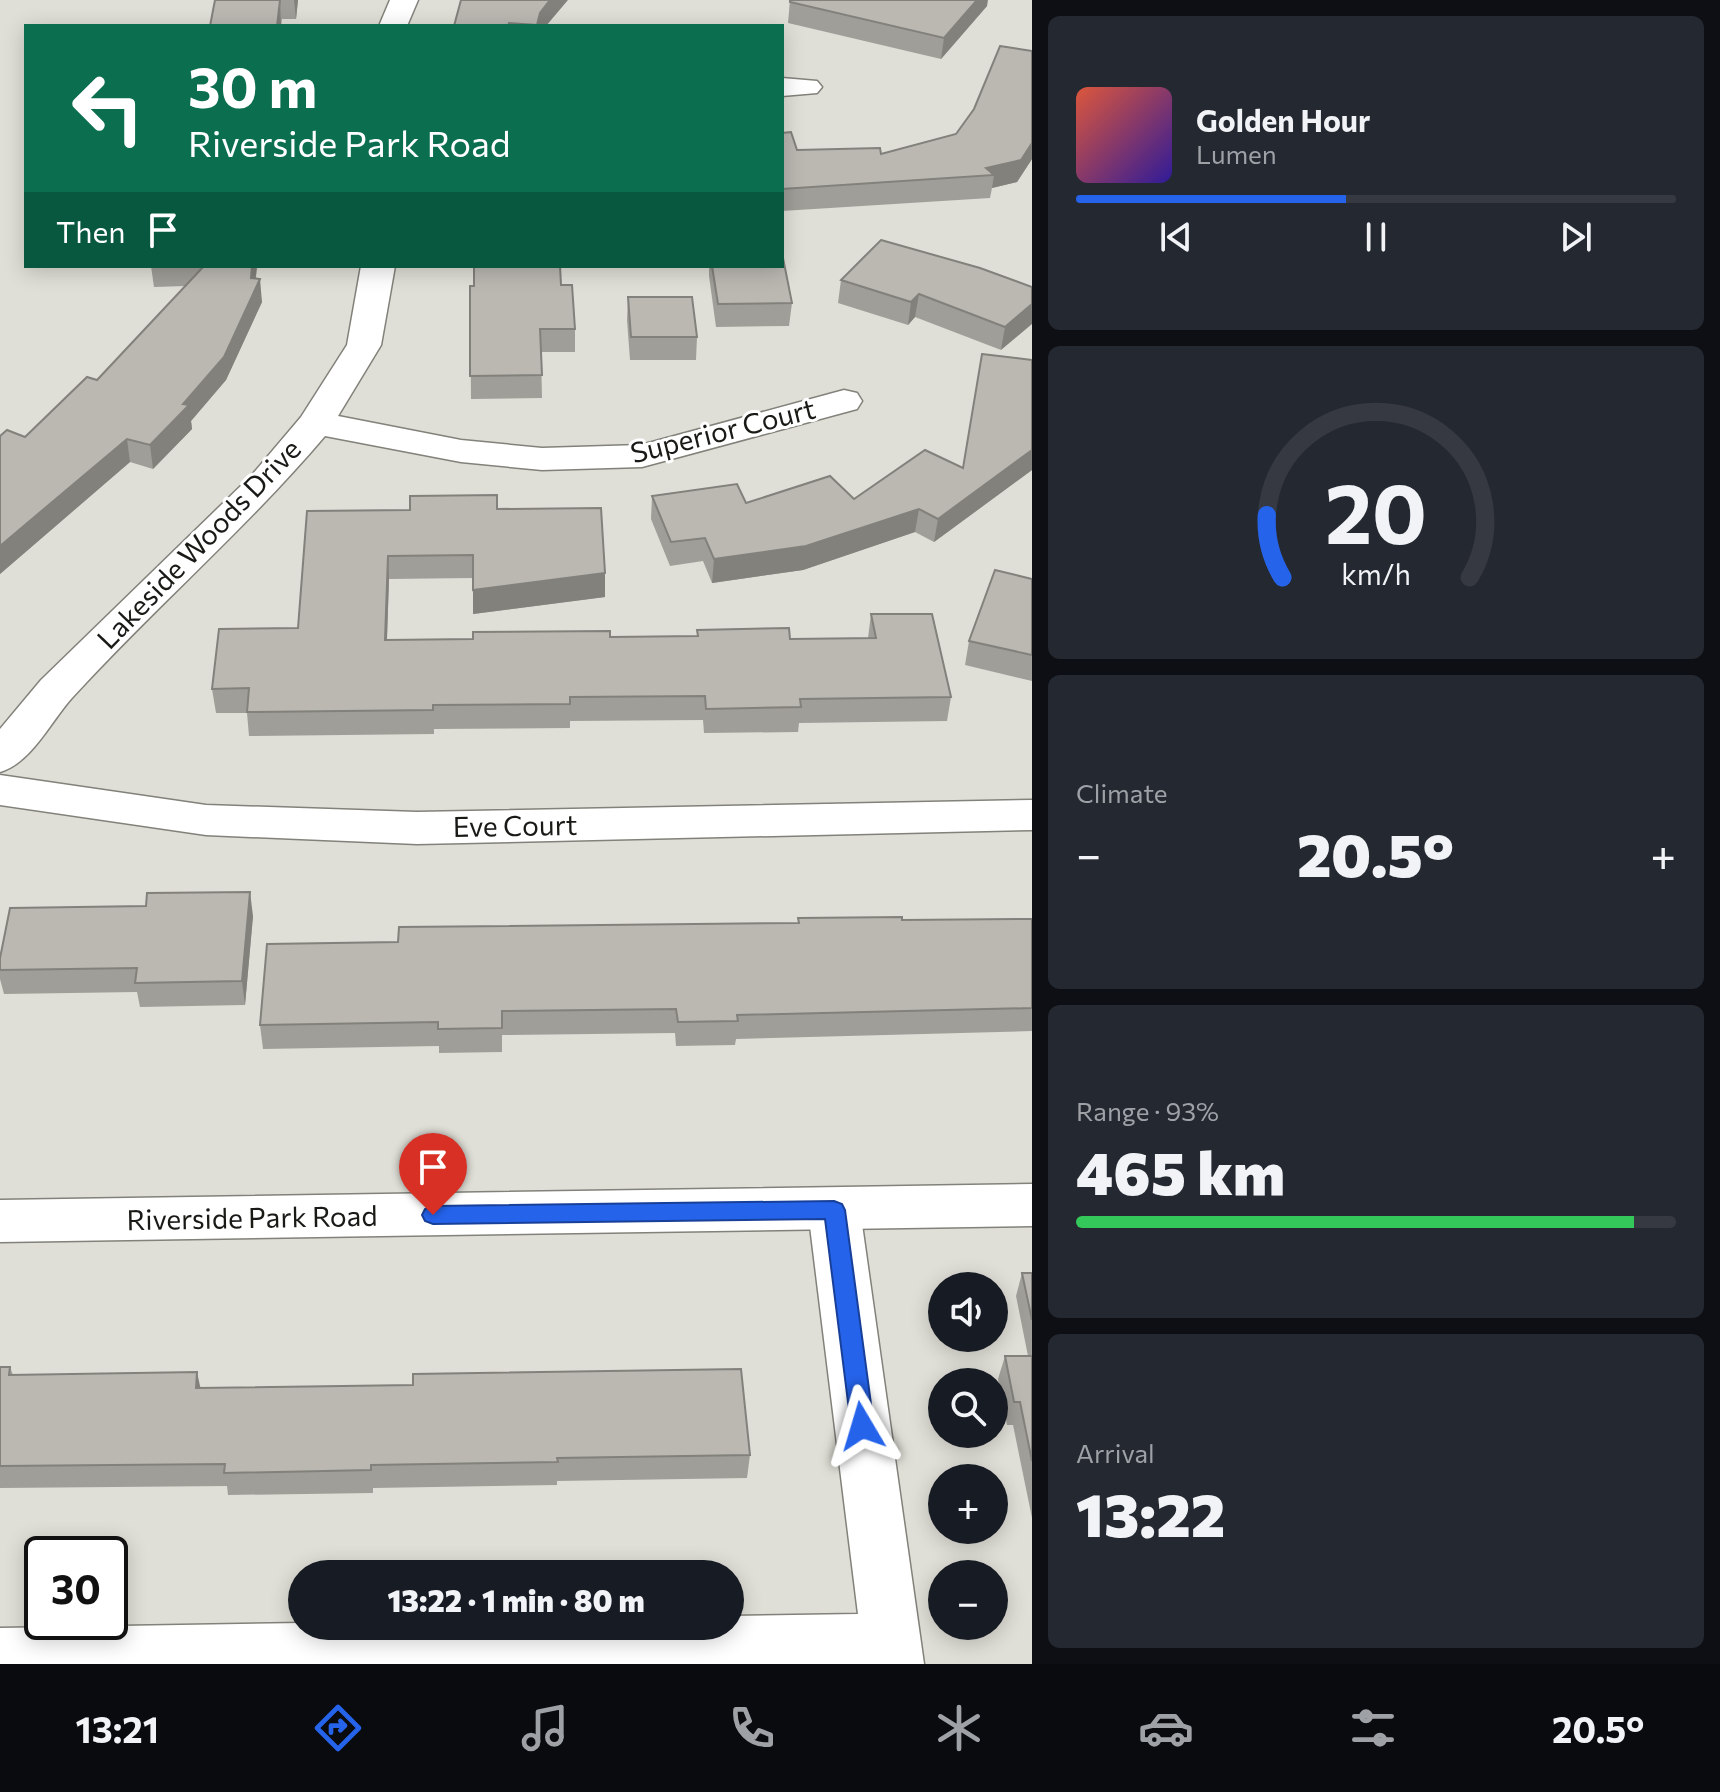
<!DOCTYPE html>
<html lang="en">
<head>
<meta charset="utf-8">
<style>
	body { margin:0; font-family:Commissioner,sans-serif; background:#242831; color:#f1f3f6; height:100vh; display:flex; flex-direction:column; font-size:30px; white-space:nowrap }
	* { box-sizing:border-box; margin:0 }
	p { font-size:26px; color:#9ea1a6 }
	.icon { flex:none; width:44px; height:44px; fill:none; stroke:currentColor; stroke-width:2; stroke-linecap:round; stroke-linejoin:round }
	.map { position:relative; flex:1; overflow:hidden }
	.side { display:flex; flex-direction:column; gap:16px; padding:16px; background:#0d0f14; width:688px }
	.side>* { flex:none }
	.banner { position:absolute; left:24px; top:24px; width:760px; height:244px; border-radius:0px; box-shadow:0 4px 20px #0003; background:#0b6e4f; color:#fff; overflow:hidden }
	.buttons { position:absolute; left:928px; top:1272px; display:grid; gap:16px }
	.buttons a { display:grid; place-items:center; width:80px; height:80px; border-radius:50%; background:#171b24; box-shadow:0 4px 20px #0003; font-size:40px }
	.speed { position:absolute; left:24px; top:1536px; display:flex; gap:16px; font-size:40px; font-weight:700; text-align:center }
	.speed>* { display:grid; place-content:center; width:104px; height:104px; border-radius:50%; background:#171b24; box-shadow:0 4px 20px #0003; line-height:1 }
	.speed .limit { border:4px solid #111; border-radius:12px; background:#fff; color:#111 }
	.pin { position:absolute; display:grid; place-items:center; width:68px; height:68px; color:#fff; margin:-82px -34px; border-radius:50% 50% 50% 0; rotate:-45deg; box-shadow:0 0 8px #0007 }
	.pin .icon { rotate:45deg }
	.me { position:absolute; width:88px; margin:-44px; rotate:353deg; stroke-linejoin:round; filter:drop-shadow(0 0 6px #0008) }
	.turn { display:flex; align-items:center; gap:28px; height:168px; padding:0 32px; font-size:36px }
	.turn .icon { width:104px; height:104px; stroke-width:2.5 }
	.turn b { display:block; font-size:56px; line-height:68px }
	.then { display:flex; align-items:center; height:76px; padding:0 32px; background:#0003; gap:16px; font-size:30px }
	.big { font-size:60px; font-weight:800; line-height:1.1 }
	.side .tile { flex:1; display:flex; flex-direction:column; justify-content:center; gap:12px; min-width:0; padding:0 28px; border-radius:12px; background:#242831 }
	.side .dial { align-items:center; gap:0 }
	.dial svg { height:208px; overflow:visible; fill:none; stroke:#363941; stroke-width:7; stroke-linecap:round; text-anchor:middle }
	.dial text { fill:#f1f3f6; stroke:none }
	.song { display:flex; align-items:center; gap:24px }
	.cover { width:96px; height:96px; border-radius:12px; background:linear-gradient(135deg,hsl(10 70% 55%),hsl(250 70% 35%)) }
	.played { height:8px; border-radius:4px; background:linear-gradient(90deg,#2563eb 45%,#363941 45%) }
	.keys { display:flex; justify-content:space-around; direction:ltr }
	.heat { display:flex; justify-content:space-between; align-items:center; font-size:44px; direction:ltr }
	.charge { height:12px; border-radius:6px; background:linear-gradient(90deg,#34c759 93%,#363941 0) }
	.trip { position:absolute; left:288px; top:1560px; width:456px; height:80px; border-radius:40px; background:#171b24; box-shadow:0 4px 20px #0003; font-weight:800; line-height:80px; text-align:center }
	.dock { display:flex; height:128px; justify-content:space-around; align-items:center; background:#090b0e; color:#9ea1a6 }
	.dock .icon { width:56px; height:56px }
	.dock .on { color:#2563eb }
	.dock b { font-size:36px; color:#f1f3f6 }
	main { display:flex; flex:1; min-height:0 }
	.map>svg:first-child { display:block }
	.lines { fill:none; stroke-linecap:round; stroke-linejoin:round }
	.minor-casing { stroke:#82817a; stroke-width:3 }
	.tertiary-casing { stroke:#82817a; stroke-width:3 }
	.minor { fill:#fff; fill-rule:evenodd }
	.tertiary { fill:#fff; fill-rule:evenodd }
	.wall { fill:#a09e98 }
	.shaded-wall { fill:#82817c }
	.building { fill:#bab8b1; stroke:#82817c; stroke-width:2 }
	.route { fill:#2563eb; stroke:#184099; stroke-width:2 }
	.labels { text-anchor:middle; stroke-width:6; stroke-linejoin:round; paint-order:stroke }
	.street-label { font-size:28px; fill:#191916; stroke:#fff }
</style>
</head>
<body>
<main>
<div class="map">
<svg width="1032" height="1664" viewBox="0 0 1032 1664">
	<rect width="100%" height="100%" fill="#e0dfd7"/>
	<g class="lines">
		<!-- minor casing -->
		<g class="minor-casing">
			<g id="minor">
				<polygon points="390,0 418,0 407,26 379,26"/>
				<polygon points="782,78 817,81 822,87 817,93 782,96"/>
				<path d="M361 266H395L381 345 338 416 461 440 542 448 641 445 844 390 857 393 862 401 857 409 642 467 542 470 461 462 325 436C246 529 153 609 71 699 50 723 31 763 0 772V729L41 680 251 476 301 417 347 345Z"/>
				<polygon points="0,775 206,805 417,812 1032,800 1032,830 417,844 206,835 0,805"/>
				<polygon points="834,1189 852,1195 860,1210 924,1664 0,1664 0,1628 302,1623 302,1626 730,1626 730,1616 858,1614 808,1210 816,1195"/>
			</g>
		</g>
		<!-- tertiary casing -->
		<g class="tertiary-casing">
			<polygon id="tertiary" points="1032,1184 1032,1226 0,1242 0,1200"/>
		</g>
		<!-- minor -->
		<use href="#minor" class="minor"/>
		<!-- tertiary -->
		<use href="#tertiary" class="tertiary"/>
	</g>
	<!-- wall -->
	<g class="wall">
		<polygon points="215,0 298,0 296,19 282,19 281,26 210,26"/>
		<polygon points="461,0 546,26 454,26"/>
		<polygon points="790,0 987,6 941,59 788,23"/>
		<polygon points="1032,51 1032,159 1017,182 992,188 990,198 782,211 782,133 797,150 881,154 956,134"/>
		<polygon points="151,266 257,266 256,278 262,302 226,380 191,421 192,429 153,469 130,462 0,574 0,436 25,437 97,380 185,286 154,287"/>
		<polygon points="709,266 782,266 792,303 789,326 716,327 709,276"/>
		<polygon points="841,280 1032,287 1001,350 915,317 908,325 838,303"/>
		<polygon points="561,285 575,329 575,352 541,352 542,398 471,399 470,286"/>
		<polygon points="628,297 697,337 696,360 630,360 627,320"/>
		<polygon points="1032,360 1032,470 934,542 915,532 803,570 712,583 703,561 670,566 651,519 652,496 746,503 854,499 963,468"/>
		<polygon points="497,509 605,597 473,614 473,578 389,579 387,640 697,636 697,630 790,639 868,638 871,614 951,697 947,721 799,723 798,732 704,733 703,720 570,721 570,728 434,729 434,734 249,736 247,713 216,713 212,689 298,628 307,511"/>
		<polygon points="1032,579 1032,681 965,665 969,641"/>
		<polygon points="146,906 253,916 245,1005 140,1007 137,992 4,994 0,979 0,958"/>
		<polygon points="798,918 902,920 1032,919 1032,1031 736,1039 735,1045 676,1046 675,1033 502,1035 502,1052 439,1053 439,1046 263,1049 260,1025 398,942 798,923"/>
		<polygon points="1022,1273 1032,1273 1032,1518 1013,1425 1007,1425 998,1379 1005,1356 1028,1356 1016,1296"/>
		<polygon points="0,1367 10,1367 13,1375 200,1388 750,1455 747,1478 557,1481 557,1485 373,1488 373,1493 228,1495 227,1486 0,1488"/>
	</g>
	<!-- shaded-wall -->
	<g class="shaded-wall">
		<polygon points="280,0 281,26 277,26"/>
		<polygon points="294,0 298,0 296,19"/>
		<polygon points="550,0 568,0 546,26 537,26 540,13"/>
		<polygon points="977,0 988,0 987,6 941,59 944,38"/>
		<polygon points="1032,143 1032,159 1017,182 992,188 994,175 986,168"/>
		<polygon points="252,266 257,266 254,292 260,279 262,302 226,380 191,421 192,429 153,469 150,445 183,404 251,278"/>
		<polygon points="919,294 915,317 908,325 911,302"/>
		<polygon points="1032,304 1032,324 1001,350 1005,327"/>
		<polygon points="127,439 130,462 0,574 0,546"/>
		<polygon points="1032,450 1032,470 934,542 938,519"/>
		<polygon points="919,509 915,532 803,570 712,583 714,559"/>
		<polygon points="388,556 389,579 386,664 385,640"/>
		<polygon points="605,573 605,597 473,614 473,590"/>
		<polygon points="250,892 253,916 245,1005 242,981"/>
		<polygon points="197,1372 202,1395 196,1388"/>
	</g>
	<!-- building -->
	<g class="building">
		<polygon points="215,0 280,0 277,26 210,26"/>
		<polygon points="461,0 550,0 540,13 537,25 509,23 508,26 454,26"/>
		<polygon points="790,0 977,0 944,38 790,2"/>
		<polygon points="1000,46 1032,51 1032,143 1021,160 986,168 994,175 782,189 782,133 791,132 797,150 880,148 881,154 956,134 974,109"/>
		<polygon points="881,240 980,268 1032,287 1032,304 1005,327 919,294 911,302 841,280"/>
		<polygon points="782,253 792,303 718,304 712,266 782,266"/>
		<polygon points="204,266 252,266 251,278 260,279 224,357 183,404 189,405 150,445 127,439 0,546 0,436 7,430 25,437 87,377 97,380"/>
		<polygon points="474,266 560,266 561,285 572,285 575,329 540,329 542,375 470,376 470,286 474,286"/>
		<polygon points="628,297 692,297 697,337 631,337"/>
		<polygon points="982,354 1032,360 1032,450 938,519 919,509 806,546 714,559 705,538 671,542 652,496 737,484 746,503 830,476 854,499 925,450 963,468"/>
		<polygon points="497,495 497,509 601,508 605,573 473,590 473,555 388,556 385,640 473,639 473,632 610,631 610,637 698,636 697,630 789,628 790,639 876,638 871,614 932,614 951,697 800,699 801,707 706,709 705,696 570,697 570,704 433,705 433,710 247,712 249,688 212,689 219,629 298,628 307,511 410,510 410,496"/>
		<polygon points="995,570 1032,579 1032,655 969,641"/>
		<polygon points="250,892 242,981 135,983 137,968 0,970 0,958 10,908 146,906 147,893"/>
		<polygon points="902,917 902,920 1032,919 1032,1008 737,1015 738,1021 678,1022 676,1009 502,1011 502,1028 438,1029 438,1022 260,1025 267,944 398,942 399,927 799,923 798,918"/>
		<polygon points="1022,1273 1032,1273 1032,1320"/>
		<polygon points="1005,1356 1032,1356 1032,1461 1020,1402 1014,1402"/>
		<polygon points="0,1367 10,1367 9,1375 197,1372 196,1388 413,1385 413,1374 741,1369 750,1455 557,1458 558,1462 371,1465 371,1470 224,1473 225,1464 0,1466"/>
	</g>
	<!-- route -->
	<polygon class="route" points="834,1201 842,1204 845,1210 874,1426 871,1433 862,1436 854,1433 851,1426 825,1219 433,1224 425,1221 422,1215 425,1209 433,1206"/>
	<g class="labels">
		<!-- street labels -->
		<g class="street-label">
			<text transform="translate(723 431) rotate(-14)" y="10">Superior Court</text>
			<text transform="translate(199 544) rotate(-46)" y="10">Lakeside Woods Drive</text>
			<text transform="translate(515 826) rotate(-1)" y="10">Eve Court</text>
			<text transform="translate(252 1218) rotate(-1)" y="10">Riverside Park Road</text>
		</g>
	</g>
</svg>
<div class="buttons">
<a><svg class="icon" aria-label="sound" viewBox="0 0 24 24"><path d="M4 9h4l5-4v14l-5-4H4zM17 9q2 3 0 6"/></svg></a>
<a><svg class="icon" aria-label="search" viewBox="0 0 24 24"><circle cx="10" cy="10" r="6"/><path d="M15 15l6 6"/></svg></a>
<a>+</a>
<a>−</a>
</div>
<div class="speed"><div class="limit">30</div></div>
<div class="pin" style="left:433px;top:1215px;background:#d93025"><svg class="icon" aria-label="arrive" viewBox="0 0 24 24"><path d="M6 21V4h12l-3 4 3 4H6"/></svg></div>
<svg class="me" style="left:862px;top:1426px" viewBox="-20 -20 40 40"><path d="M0-17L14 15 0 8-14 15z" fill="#2563eb" stroke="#fff" stroke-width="4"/></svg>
<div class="trip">13:22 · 1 min · 80 m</div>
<div class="banner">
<div class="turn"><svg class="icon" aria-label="left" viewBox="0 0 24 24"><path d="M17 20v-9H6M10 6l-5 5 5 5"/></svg><div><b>30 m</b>Riverside Park Road</div></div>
<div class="then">Then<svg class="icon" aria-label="arrive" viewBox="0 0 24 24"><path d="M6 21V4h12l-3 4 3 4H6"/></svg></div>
</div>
</div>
<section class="side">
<div class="tile">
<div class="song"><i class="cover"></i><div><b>Golden Hour</b><p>Lumen</p></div></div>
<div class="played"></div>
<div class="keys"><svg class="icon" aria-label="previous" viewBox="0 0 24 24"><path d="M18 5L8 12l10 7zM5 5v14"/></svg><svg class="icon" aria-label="pause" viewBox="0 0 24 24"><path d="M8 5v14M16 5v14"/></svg><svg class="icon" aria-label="next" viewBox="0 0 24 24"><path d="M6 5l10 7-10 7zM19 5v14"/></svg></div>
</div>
<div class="tile dial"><svg viewBox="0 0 100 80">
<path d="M14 69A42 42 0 1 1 86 69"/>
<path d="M14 69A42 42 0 0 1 8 45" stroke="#2563eb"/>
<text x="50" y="56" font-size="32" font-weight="700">20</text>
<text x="50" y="72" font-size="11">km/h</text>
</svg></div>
<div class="tile"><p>Climate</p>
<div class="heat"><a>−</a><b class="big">20.5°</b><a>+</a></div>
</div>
<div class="tile"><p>Range · 93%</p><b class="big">465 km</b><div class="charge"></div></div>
<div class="tile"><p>Arrival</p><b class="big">13:22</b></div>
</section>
</main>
<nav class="dock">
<b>13:21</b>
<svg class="icon on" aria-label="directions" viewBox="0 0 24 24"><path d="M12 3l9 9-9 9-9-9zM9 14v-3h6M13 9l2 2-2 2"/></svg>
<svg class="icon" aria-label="music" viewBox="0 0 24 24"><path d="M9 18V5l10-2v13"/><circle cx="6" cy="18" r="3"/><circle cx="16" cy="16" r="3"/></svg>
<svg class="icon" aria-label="phone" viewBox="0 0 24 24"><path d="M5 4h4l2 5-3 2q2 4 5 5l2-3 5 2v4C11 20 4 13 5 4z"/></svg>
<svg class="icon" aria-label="climate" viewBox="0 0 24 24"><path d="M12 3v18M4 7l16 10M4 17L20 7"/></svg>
<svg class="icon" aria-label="car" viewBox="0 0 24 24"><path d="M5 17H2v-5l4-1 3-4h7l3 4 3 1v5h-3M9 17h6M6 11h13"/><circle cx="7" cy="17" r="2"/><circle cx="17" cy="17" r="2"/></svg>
<svg class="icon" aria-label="filters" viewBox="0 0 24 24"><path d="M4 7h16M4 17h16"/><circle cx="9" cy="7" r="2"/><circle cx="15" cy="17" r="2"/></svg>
<b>20.5°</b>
</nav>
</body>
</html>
